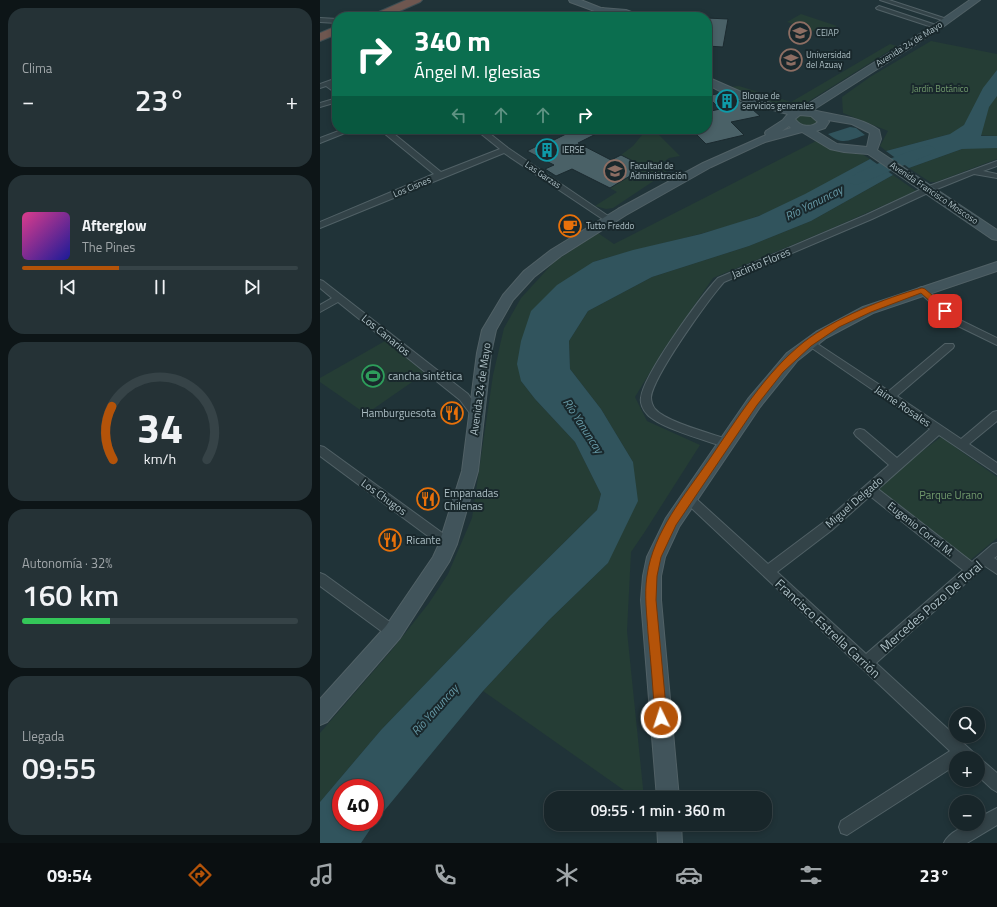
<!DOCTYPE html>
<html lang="es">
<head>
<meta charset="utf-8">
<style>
	body { margin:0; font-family:"Titillium Web",sans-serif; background:#253236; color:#f1f3f6; height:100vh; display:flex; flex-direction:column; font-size:15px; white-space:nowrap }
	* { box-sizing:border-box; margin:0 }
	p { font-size:13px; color:#9fa5a8 }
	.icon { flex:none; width:22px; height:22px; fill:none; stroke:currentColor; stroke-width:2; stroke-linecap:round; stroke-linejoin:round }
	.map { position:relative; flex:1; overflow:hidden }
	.drawer { display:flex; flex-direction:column; gap:8px; padding:8px; background:#0d1517; width:320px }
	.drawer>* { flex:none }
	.banner { position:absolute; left:12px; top:12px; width:380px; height:122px; border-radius:16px; box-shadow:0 2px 6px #0003,0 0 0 1px #364347; background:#0b6e4f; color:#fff; overflow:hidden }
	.controls { position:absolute; left:629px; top:707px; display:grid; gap:8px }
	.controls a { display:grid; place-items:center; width:36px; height:36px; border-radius:50%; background:#18262a; box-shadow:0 2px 6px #0003,0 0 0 1px #364347; font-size:20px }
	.speed { position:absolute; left:12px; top:779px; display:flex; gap:8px; font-size:20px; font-weight:700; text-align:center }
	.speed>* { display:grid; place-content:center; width:52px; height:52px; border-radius:50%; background:#18262a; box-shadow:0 2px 6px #0003,0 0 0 1px #364347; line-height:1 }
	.speed .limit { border:6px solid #d22; background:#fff; color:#111 }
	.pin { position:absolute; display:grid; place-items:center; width:34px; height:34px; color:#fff; margin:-17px; border-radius:8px; box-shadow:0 2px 6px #0006 }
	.me { position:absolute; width:44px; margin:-22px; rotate:356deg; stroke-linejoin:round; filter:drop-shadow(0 0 3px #0008) }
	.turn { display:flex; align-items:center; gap:14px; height:84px; padding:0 16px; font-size:18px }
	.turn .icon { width:52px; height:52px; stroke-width:2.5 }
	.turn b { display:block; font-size:28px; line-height:34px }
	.lanes { display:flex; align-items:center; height:38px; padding:0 16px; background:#0003; justify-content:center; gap:20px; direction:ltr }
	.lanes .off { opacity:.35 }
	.big { font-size:30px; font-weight:600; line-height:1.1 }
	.drawer .widget { flex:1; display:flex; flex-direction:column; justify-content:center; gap:6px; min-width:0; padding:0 14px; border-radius:16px; background:#253236 }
	.drawer .dial { align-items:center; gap:0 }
	.dial svg { height:104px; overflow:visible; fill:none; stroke:#364347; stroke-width:7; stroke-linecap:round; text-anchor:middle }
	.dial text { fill:#f1f3f6; stroke:none }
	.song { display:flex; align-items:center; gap:12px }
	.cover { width:48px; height:48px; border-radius:6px; background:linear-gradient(135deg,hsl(330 70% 55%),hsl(240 70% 35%)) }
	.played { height:4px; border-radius:2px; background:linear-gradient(90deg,#b45309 35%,#364347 35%) }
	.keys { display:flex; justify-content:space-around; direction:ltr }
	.heat { display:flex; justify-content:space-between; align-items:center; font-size:22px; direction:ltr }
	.charge { height:6px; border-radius:3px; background:linear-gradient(90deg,#34c759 32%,#364347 0) }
	.trip { position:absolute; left:224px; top:791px; width:228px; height:40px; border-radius:16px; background:#18262a; box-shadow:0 2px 6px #0003,0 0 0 1px #364347; font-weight:600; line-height:40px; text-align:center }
	.tab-bar { display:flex; height:64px; justify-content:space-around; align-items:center; background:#0a0f11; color:#9fa5a8 }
	.tab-bar .icon { width:28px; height:28px }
	.tab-bar .selected { color:#b45309 }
	.tab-bar b { font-size:18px; color:#f1f3f6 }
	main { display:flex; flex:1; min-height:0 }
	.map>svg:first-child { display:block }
	.green { fill:#253d35 }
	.water { fill:#31545d }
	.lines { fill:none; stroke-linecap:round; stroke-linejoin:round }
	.river { fill:#31545d; fill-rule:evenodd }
	.building { fill:#4a6167; stroke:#1b2a2f }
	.street-casing { stroke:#516166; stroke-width:2 }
	.secondary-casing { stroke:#516166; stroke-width:2 }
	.highway-casing { stroke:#3e4e53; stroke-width:2 }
	.street { fill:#334348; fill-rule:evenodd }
	.secondary { fill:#41545b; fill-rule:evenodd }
	.highway { fill:#6e5750; fill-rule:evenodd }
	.route { fill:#b45309; stroke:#753606 }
	.labels { text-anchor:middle; stroke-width:4; stroke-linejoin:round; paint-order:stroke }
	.far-poi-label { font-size:9px; fill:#adbfc5; stroke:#19282c; text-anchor:start }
	.far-street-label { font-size:9px; fill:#adbfc5; stroke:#19282c }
	.far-park-label { font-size:9px; fill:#729b6d; stroke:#19282c }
	.street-label { font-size:11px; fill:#adbfc5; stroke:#19282c }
	.poi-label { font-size:11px; fill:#adbfc5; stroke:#19282c; text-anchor:start }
	.park-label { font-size:11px; fill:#729b6d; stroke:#19282c }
	.water-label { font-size:12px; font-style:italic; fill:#6598a5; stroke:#19282c }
	.near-street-label { font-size:13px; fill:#adbfc5; stroke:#19282c }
</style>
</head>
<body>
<main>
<section class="drawer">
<div class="widget"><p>Clima</p>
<div class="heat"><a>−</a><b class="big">23°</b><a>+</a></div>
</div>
<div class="widget">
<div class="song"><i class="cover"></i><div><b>Afterglow</b><p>The Pines</p></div></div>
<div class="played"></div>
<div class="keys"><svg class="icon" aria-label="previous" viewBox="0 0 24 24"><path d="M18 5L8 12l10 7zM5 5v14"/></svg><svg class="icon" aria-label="pause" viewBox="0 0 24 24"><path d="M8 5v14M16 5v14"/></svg><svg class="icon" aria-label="next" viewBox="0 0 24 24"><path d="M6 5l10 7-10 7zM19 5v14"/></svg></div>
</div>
<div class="widget dial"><svg viewBox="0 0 100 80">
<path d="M14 69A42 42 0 1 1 86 69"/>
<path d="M14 69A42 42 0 0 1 13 28" stroke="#b45309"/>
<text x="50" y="56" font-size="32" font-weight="700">34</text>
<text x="50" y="72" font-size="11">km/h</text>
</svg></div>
<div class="widget"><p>Autonomía · 32%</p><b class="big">160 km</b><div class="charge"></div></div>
<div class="widget"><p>Llegada</p><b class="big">09:55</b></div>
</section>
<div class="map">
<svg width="677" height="843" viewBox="0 0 677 843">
	<rect width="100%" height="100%" fill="#203338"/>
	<!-- green -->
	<g class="green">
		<polygon points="481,14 517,26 502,34 467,22"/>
		<polygon points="611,41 677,54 677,136 630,134 566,151 560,146 568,131 523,113 522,97 550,77"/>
		<polygon points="570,44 577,46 478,108 464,108 410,87 419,86 471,102"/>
		<path d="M480 115H491L498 122C491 129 482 126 475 119Z"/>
		<polygon points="326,130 335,131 360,156 349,158 339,165 347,172 293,208 286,209 275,206 297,192 290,188 325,167 301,155 313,146"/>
		<path d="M496 141 519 152 542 154 550 159C514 179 477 202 438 216 385 236 328 245 273 262L201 381 215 399 255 442 281 494 277 510 191 595 61 730 0 802V733L71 651 109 603 128 574 152 518 173 375 184 328 201 298 234 262 278 233 294 244Z"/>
		<polygon points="664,147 677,148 677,159 616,182 610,182 589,168 642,149"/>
		<polygon points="573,175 596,191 508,230 393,278 344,349 315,397 327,421 380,445 324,533 311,552 307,631 324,798 315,798 163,691 229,620 288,563 313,462 281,409 250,369 249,341 268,311 332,277 429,246 491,221"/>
		<polygon points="65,341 105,373 46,414 0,382 0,378"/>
		<polygon points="621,437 677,477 677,538 648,562 555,487"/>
	</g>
	<!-- water -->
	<g class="water">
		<polygon points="677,70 677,96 669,107 661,136 677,136 677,148 642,149 589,168 566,151 630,134 644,125 663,88"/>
		<path d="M530 127 536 128 545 135C529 140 523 146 508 134Z"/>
		<polygon points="550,159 573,175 491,221 429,246 332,277 268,311 249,341 250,369 281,409 313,462 318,501 288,563 229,620 163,691 55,822 55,788 21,788 21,822 55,822 41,843 0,843 0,802 61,730 191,595 277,510 281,494 255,442 215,399 201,381 197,364 201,341 211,311 237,285 273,262 313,250 381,234 439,216 485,194"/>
	</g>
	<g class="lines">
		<!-- river -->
		<path class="river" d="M608 145 613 147 616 150 613 153 542 183 536 185 530 183 528 180C534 171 595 149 608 145Z"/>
	</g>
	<!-- building -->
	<g class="building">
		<polygon points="387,18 408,19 403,47 387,46"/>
		<polygon points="401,93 425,103 440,116 411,122 424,135 386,144 374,132 387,129 387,112 400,109 387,96"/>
		<polygon points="256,129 286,129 258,143 291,160 301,155 325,167 290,188 252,169 236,176 225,169 234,165 207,151 229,140 232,141"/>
	</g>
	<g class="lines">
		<!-- street casing -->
		<g class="street-casing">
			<g id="street">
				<polygon points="560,0 569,0 630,20 625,21"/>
				<polygon points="559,6 619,26 620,27 615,28 557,9 556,8"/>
				<polygon points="283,8 286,10 285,11 266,17 257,17"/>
				<polygon points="64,11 87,15 90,17 76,17 62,14 61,13"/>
				<polygon points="124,14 126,15 126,17 117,17"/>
				<polygon points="0,18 17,19 17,23 0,22"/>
				<polygon points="17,78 17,82 12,84 17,89 17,94 6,86 0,88 0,84"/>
				<polygon points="17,98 17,102 0,107 0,103"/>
				<polygon points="24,129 35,129 0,143 0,138"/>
				<polygon points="59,129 68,129 121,172 180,149 155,129 164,129 188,148 294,220 293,222 287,222 184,153 0,228 0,222 114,174"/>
				<path d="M677 161V166L663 171 677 174V178L654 174 612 191 552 219 404 282C388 300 334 375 331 397 331 401 332 405 335 409 346 422 393 434 410 440L412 443 410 446 406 447 402 446C384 440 338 427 327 414 323 410 320 403 321 398 323 375 381 296 398 278L546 215 606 187Z"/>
				<polygon points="0,280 3,281 148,394 161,413 160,416 152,416 140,400 18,302 0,312 0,305 12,298 0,288"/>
				<polygon points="602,287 605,288 640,320 677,338 677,345 634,324 599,292 597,290 599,288"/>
				<path d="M490 339 569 391 625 344H633L634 346 633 348 577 396 641 439 673 412 677 411V421L649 444 677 463V474L619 435 558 489 652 562 673 544 677 543V556L674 558 677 560V574L665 566 556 663 654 753 657 758H636V765L527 835 521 833 519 827 521 821 630 751 364 501 362 498 364 495 368 493 372 495 448 564 504 522 569 465 536 436 534 433 536 430 540 429 544 430 577 458 610 429 486 344 485 342 486 340ZM550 496 643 570 546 654 457 572 512 530Z"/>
				<polygon points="0,446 4,447 132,540 134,544 132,548 128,549 124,548 0,456"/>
				<polygon points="0,573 5,575 78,628 80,632 78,636 73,638 68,636 0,586"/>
				<polygon points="658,758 663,761 677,773 677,792 672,789 658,776"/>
				<path d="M677 808V825L647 843H624C629 832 646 824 658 824V818Z"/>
			</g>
		</g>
		<!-- secondary casing -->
		<g class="secondary-casing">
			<g id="secondary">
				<polygon points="249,0 261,0 281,8 306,10 314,13 318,17 280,13 250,2"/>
				<path d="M650 0H660L620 29 493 110C516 116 538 116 559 130L561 139 557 150 677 230V240L672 239 548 154 524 152 510 149 482 132 445 142 391 167 306 215 241 256 214 277 193 300 176 330 171 353 158 471 137 544 129 562 80 638 7 722 0 725V699L66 626 113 557 119 544 142 471 157 353 162 330 183 295 204 271 231 250 298 209 383 163 446 135 445 133 446 131 463 120 468 114C441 107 411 99 387 84V77L435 98 460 106 480 109 614 25ZM480 115 491 116 498 122C491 128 481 127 475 119ZM508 120 532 124 550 133 547 147 517 144 496 131 505 128 509 122ZM469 126 471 128 462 131Z"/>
				<polygon points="677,262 677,271 553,313 506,338 477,361 440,407 359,527 345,557 341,576 341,600 359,798 337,798 321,600 323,576 327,557 346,518 428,399 467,353 496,332 543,307"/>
				<polygon points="337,824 361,824 362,843 338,843"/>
			</g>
		</g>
		<!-- highway casing -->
		<g class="highway-casing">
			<g id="highway">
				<polygon points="86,0 102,0 100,2 66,17 50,17 52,15"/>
				<polygon points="17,26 17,34 0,41 0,33"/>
			</g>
		</g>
		<!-- street -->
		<use href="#street" class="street"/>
		<!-- secondary -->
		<use href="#secondary" class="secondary"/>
		<!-- highway -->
		<use href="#highway" class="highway"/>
	</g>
	<!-- route -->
	<path class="route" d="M602 288 605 289 628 309V313H623L601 293 551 312 519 327 491 346 463 372 437 405 356 525 341 557 337 576 336 600 347 718 346 722 341 724 337 722 335 718C333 690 331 662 328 633 327 615 324 595 327 576 333 532 365 495 389 460 417 419 445 373 484 342 515 318 565 298 602 288Z"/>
	<!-- icons -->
	<defs>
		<g id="school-ring" transform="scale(1.15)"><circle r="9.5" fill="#19282c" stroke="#8d6e63" stroke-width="1.5"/><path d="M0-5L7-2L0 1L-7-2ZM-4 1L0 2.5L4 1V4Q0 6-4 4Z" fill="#8d6e63"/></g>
		<g id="university-ring" transform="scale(1.15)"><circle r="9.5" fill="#19282c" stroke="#8d6e63" stroke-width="1.5"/><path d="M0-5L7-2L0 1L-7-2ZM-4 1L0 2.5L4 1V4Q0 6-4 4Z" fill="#8d6e63"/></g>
		<g id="building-ring" transform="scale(1.15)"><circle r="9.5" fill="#19282c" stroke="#0f9aa8" stroke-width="1.5"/><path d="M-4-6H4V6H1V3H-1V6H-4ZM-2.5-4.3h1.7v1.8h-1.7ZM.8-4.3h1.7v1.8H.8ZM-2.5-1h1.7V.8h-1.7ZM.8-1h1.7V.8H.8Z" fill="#0f9aa8"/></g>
		<g id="cafe-ring" transform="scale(1.15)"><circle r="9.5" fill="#19282c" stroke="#e8710a" stroke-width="1.5"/><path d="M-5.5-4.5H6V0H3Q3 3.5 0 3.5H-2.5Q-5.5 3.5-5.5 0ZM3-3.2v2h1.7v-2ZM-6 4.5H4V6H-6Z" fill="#e8710a"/></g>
		<g id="stadium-ring" transform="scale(1.15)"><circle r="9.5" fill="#19282c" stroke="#2e9e5b" stroke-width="1.5"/><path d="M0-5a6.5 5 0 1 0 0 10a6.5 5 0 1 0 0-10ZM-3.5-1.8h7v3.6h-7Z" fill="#2e9e5b"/></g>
		<g id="restaurant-ring" transform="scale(1.15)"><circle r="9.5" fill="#19282c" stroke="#e8710a" stroke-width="1.5"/><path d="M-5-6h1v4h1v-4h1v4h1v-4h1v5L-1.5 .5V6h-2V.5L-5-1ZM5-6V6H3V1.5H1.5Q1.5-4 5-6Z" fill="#e8710a"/></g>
	</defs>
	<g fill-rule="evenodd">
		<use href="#school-ring" x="480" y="33"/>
		<use href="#university-ring" x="471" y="60"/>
		<use href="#building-ring" x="407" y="101"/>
		<use href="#building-ring" x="227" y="150"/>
		<use href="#university-ring" x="295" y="171"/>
		<use href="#cafe-ring" x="250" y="226"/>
		<use href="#stadium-ring" x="53" y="376"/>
		<use href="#restaurant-ring" x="132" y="413"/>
		<use href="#restaurant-ring" x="108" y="499"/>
		<use href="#restaurant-ring" x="70" y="540"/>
	</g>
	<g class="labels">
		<!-- far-poi labels -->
		<g class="far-poi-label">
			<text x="496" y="36">CEIAP</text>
			<text x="486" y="58">Universidad<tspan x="486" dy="10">del Azuay</tspan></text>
			<text x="422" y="99">Bloque de<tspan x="422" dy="10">servicios generales</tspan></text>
			<text x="242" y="153">IERSE</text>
			<text x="310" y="169">Facultad de<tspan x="310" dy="10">Administración</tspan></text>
			<text x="266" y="229">Tutto Freddo</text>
		</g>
		<!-- far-street labels -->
		<g class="far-street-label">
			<text transform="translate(589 44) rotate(-32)" y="3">Avenida 24 de Mayo</text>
			<text transform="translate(223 175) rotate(34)" y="3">Las Garzas</text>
			<text transform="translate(92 187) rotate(-23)" y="3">Los Cisnes</text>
			<text transform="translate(614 193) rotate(34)" y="3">Avenida Francisco Moscoso</text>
		</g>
		<!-- far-park labels -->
		<g class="far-park-label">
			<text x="620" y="92">Jardín Botánico</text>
		</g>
		<!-- street labels -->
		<g class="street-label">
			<text transform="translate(441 263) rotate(-23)" y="4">Jacinto Flores</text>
			<text transform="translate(66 335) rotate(39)" y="4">Los Canarios</text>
			<text transform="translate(160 389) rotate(-82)" y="4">Avenida 24 de Mayo</text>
			<text transform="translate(583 406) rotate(34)" y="4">Jaime Rosales</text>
			<text transform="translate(64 497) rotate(36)" y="4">Los Chugos</text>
			<text transform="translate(534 502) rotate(-41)" y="4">Miguel Delgado</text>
			<text transform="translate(601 529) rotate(38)" y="4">Eugenio Corral M.</text>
		</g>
		<!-- poi labels -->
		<g class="poi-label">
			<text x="68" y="380">cancha sintética</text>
			<text x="116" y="417" text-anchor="end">Hamburguesota</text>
			<text x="124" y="497">Empanadas<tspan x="124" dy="13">Chilenas</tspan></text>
			<text x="86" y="544">Ricante</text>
		</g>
		<!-- park labels -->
		<g class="park-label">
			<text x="631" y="499">Parque Urano</text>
		</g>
		<!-- water labels -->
		<g class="water-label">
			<text transform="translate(494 203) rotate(-27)" y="4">Río Yanuncay</text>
			<text transform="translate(263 426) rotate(57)" y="4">Río Yanuncay</text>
			<text transform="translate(115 710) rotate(-48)" y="4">Río Yanuncay</text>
		</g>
		<!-- near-street labels -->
		<g class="near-street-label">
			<text transform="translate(611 606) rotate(-41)" y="5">Mercedes Pozo De Toral</text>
			<text transform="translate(508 628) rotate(43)" y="5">Francisco Estrella Carrión</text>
		</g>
	</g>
</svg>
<div class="controls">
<a><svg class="icon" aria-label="search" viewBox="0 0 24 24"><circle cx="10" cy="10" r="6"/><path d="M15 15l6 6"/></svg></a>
<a>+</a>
<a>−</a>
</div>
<div class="speed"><div class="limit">40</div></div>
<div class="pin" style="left:625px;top:311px;background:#d93025"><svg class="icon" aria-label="arrive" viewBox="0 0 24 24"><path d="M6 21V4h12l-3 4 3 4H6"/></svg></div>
<svg class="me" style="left:341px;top:718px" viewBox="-20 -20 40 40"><circle r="17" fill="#b45309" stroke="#fff" stroke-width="3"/><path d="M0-11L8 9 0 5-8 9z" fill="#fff"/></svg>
<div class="trip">09:55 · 1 min · 360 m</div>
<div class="banner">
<div class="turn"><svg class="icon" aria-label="right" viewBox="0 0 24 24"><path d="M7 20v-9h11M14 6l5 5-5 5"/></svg><div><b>340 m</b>Ángel M. Iglesias</div></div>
<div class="lanes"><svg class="icon off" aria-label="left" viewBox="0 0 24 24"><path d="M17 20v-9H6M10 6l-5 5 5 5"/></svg><svg class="icon off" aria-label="ahead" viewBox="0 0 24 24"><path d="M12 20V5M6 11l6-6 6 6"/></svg><svg class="icon off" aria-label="ahead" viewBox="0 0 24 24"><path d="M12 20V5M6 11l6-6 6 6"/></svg><svg class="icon" aria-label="right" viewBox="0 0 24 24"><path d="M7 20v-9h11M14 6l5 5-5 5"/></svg></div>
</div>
</div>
</main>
<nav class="tab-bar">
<b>09:54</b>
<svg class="icon selected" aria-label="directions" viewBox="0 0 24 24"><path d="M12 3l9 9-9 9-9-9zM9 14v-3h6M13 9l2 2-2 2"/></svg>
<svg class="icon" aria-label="music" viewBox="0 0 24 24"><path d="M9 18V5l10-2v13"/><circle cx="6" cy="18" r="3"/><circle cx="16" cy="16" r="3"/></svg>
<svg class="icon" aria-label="phone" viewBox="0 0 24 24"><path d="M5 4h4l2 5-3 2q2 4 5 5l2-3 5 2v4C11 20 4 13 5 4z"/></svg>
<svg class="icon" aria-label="climate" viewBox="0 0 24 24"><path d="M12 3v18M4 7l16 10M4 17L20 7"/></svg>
<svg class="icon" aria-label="car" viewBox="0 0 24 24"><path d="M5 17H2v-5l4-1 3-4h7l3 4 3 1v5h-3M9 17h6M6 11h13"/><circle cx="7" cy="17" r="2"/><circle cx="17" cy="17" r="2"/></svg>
<svg class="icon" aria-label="filters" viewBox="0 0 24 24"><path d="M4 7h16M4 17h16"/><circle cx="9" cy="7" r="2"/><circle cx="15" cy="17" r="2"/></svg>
<b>23°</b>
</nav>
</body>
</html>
